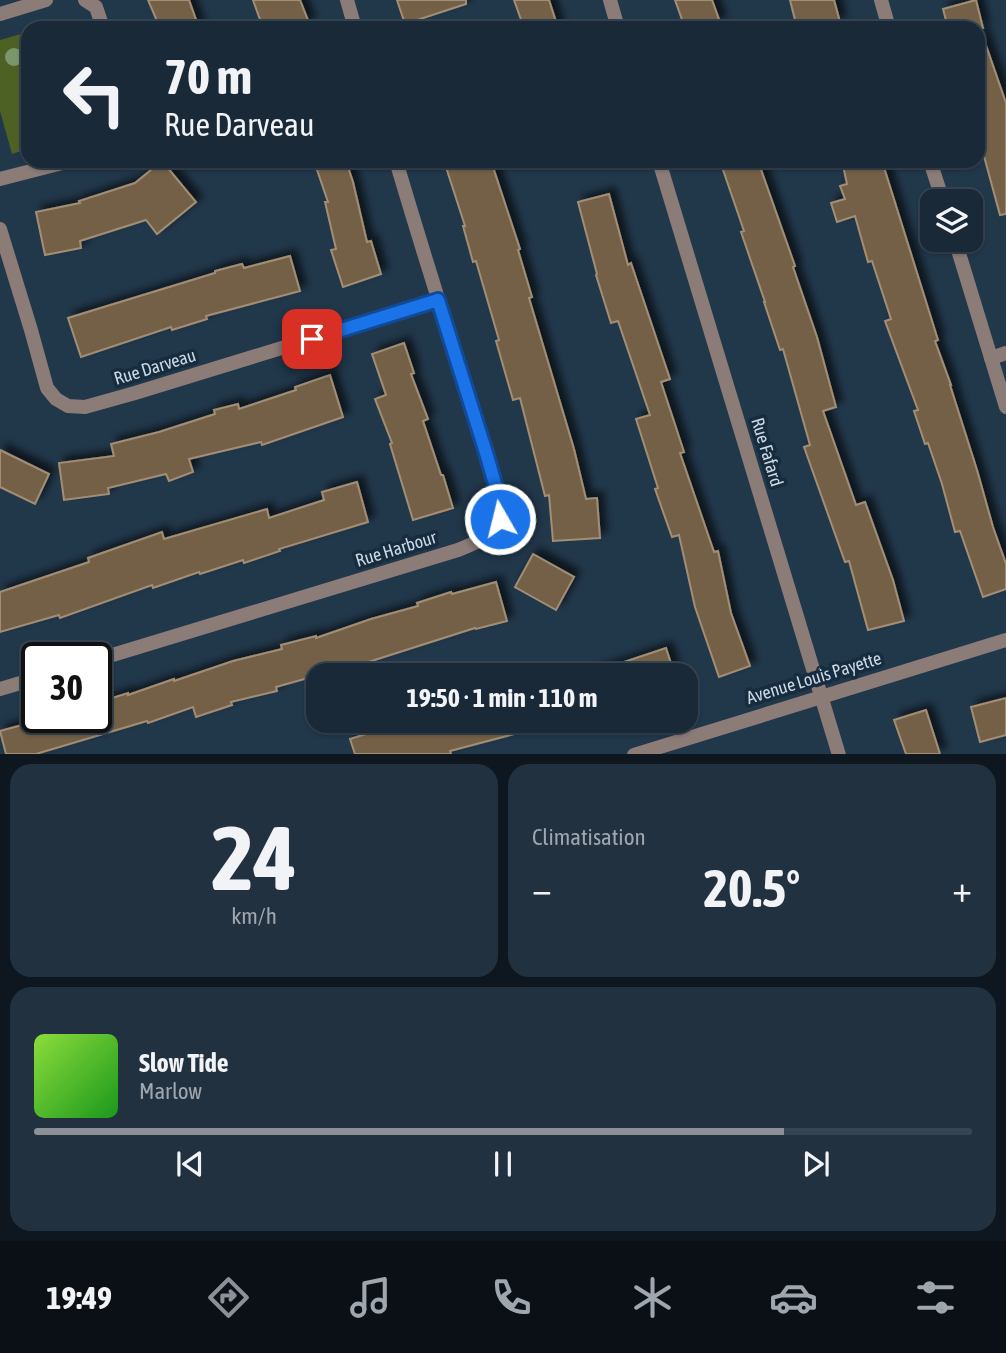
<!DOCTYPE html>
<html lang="fr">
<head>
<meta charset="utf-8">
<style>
	body { margin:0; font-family:"Asap Condensed",sans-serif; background:#223140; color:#f1f3f6; height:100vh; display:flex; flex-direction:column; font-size:26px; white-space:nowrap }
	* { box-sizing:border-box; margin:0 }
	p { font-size:23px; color:#9fa6ae }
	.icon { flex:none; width:38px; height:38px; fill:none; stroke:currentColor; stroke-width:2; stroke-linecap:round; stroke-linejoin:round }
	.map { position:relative; height:754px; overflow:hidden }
	.details { display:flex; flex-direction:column; gap:10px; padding:10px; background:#0e171f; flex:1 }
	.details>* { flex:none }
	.hud { position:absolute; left:21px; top:21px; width:964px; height:147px; border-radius:21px; box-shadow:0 2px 5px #0004,0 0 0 2px #374553; background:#192938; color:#f1f3f6; overflow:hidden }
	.buttons { position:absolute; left:920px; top:189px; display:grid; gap:14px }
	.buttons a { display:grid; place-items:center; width:63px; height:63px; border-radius:14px; background:#192938; box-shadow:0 2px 5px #0004,0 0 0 2px #374553; font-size:35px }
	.speed { position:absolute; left:21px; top:642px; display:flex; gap:14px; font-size:35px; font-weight:700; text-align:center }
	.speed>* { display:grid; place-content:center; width:91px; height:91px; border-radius:50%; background:#192938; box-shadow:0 2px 5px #0004,0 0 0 2px #374553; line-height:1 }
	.speed .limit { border:4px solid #111; border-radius:10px; background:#fff; color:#111 }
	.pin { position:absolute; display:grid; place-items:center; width:60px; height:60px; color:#fff; margin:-30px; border-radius:14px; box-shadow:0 4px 10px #0006 }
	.me { position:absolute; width:77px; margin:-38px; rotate:352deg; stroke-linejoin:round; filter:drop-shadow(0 0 5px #0008) }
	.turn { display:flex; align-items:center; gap:24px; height:147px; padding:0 28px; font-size:32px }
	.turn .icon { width:91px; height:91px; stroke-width:2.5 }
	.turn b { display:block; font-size:49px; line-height:60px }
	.big { font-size:52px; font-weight:700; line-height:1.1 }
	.details .widget { flex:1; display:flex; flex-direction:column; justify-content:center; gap:10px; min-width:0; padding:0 24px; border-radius:21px; background:#223140 }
	.details .dial { align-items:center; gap:0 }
	.dial b { font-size:91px; line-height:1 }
	.song { display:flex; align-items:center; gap:21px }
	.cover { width:84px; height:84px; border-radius:10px; background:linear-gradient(135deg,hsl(90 70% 55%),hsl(120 70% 35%)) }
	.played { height:7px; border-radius:4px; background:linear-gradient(90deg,#8c9099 80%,#374553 80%) }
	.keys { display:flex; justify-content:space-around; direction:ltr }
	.heat { display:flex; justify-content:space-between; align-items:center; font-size:38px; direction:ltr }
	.details .tiles { flex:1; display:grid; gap:10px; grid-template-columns:1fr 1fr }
	.widget:last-child { grid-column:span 2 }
	.trip { position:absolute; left:306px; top:663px; width:392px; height:70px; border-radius:21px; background:#192938; box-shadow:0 2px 5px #0004,0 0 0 2px #374553; font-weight:700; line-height:70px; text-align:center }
	.tabs { display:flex; height:112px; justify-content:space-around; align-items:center; background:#0a1016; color:#9fa6ae }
	.tabs .icon { width:49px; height:49px }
	.tabs .on { color:#8c9099 }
	.tabs b { font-size:32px; color:#f1f3f6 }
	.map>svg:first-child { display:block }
	.green { fill:#4d6124 }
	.building { fill:#736047; stroke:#a28e74; stroke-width:2; filter:url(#shadow) }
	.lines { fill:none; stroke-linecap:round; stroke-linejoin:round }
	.minor { stroke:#8b7c78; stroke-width:14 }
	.tertiary { stroke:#8b7c78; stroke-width:14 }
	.tree { fill:#7a966c }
	.route-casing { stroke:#114b97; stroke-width:18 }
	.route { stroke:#1a73e8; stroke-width:12 }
	.labels { text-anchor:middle; stroke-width:7; stroke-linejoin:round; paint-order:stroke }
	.street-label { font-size:18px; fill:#ccd9e6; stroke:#172c3f }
</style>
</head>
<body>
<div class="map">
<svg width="1006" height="755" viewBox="0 0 1006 755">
	<defs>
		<filter id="shadow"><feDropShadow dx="6" dy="-6" stdDeviation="3.5" flood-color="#0009"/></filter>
	</defs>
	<rect width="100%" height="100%" fill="#21374a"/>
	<!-- green -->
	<polygon class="green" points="28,32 28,149 12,154 0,111 0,40"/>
	<!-- building -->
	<g class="building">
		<polygon points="148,0 189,0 199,28 160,28"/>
		<polygon points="253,0 300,0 309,23 297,28 263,28"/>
		<polygon points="397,0 466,0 466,4 405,24"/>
		<polygon points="514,0 549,0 558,28 524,28"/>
		<polygon points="675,0 712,0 720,22 701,28 685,28"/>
		<polygon points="790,0 834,0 840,22 816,28 797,28"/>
		<polygon points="976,0 983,28 948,28 943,9"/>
		<polygon points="981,31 1006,103 1006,214 1000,215 978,134 978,32"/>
		<polygon points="162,161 196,202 157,234 146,220 80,241 81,248 45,255 36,212 80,203 79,201 135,183"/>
		<polygon points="314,161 346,161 353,182 367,242 371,241 381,274 343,287 331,250 336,249 325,202 328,202"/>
		<polygon points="444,161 491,161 520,249 518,250 532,297 529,298 574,449 586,499 597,498 600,538 553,541 549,495 545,496 520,398 513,400 496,341 499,340 476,261 473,262 463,226 465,226"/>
		<polygon points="720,161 758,161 795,266 793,267 817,337 836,407 823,411 856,505 865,502 893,580 904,621 868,630 849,561 845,562 804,447 810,445 783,349 780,350 764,302 765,302 741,232 744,231"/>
		<polygon points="842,161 882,161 938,340 935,341 951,385 950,385 977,470 993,527 1006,564 1006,589 983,597 960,531 955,532 942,484 928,443 925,444 914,411 918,410 885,321 891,319 872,261 868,262 855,216 837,222 831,203 845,199 840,186 847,184"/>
		<polygon points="609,194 628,265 631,263 670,379 661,382 684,452 680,453 714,552 718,551 731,613 750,666 719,677 695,607 679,535 672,537 655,489 658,488 636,419 650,415 618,321 611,323 596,275 597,274 578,202"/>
		<polygon points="290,256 300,291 206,316 207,319 172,330 171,327 81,357 68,318 215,273 215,271 242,264 244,268"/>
		<polygon points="404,343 414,373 411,374 428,419 423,421 441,475 443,475 453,508 413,520 390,444 392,443 375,399 386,395 372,354"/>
		<polygon points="330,375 343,417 262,445 261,442 189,459 193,472 169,481 166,474 108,488 109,494 64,500 59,463 114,456 111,444 159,432 215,414 214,410 238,404 239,409 296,390 295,387"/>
		<polygon points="0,450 49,474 35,504 0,487"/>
		<polygon points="357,482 368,522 279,549 280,551 244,563 243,560 200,574 199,572 153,588 152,585 60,618 59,615 0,632 0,592 89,562 88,558 162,532 164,539 267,509 269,518 324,500 322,492"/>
		<polygon points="533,554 574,577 556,610 515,587"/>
		<polygon points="496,582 507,621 476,629 475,628 334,673 333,671 276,687 277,691 231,702 232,705 196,717 193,707 148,723 147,721 36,754 6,754 0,731 48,718 96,718 96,703 128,693 128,695 174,679 174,681 233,661 282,649 281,645 316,636 316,638 371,619 418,606 417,603 451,592 452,594"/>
		<polygon points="666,648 675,676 594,676 594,672"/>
		<polygon points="1006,698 1006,735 980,742 971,707"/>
		<polygon points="926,710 940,754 906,754 894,720"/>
		<polygon points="408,721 540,721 541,727 450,751 451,754 355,754 350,739"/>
	</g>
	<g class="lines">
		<!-- minor -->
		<g class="minor">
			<polyline points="85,0 96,7 103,28"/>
			<polyline points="347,0 355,28"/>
			<polyline points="610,0 618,28"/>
			<polyline points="881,0 889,28"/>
			<polyline points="0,14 46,0"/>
			<polyline points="659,161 839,755"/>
			<polyline points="930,161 943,201"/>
			<polyline points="0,179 70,161"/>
			<polyline points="0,229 31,330 47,388 56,399 68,406 85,407 135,393 438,300"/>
			<polyline points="955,240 1006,407"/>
			<polyline points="991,358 1006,353"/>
			<path d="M96 660 458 550C475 543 497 535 501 514 504 500 482 439 477 422 449 335 422 248 396 161"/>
			<polyline points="0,689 37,678"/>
		</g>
		<!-- tertiary -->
		<polyline class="tertiary" points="634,755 1006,640"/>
	</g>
	<!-- trees -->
	<circle class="tree" cx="14" cy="57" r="9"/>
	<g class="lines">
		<!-- route casing -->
		<g class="route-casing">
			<polyline id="route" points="312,339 438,300 487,456 502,508 500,519"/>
		</g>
		<!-- route -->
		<use href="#route" class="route"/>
	</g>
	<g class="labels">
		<!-- street labels -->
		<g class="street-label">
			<text transform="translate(155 367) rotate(-17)" y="6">Rue Darveau</text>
			<text transform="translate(767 452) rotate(73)" y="6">Rue Fafard</text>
			<text transform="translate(396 549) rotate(-17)" y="6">Rue Harbour</text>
			<text transform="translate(814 678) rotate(-17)" y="6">Avenue Louis Payette</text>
		</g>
	</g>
</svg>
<div class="buttons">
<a><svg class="icon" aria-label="layers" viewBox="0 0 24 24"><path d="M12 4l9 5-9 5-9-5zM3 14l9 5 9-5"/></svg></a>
</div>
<div class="speed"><div class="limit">30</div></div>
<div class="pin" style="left:312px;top:339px;background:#d93025"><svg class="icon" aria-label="arrive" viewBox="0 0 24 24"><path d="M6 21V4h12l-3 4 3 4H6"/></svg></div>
<svg class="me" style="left:500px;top:519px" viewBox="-20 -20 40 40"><circle r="17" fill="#1a73e8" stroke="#fff" stroke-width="3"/><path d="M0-11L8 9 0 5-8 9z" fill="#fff"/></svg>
<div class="trip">19:50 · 1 min · 110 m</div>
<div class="hud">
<div class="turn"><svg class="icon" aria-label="left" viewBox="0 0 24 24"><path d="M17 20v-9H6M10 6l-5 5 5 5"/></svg><div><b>70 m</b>Rue Darveau</div></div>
</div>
</div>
<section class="details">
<div class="tiles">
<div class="widget dial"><b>24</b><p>km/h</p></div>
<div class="widget"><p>Climatisation</p>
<div class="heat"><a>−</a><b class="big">20.5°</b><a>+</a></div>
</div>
<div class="widget">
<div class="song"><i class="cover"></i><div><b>Slow Tide</b><p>Marlow</p></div></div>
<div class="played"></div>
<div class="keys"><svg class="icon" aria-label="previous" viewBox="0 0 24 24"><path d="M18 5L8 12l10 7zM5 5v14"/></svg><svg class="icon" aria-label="pause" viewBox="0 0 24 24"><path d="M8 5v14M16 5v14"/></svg><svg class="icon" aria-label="next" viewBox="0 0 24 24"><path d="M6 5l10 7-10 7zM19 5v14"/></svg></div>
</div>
</div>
</section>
<nav class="tabs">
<b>19:49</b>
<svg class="icon on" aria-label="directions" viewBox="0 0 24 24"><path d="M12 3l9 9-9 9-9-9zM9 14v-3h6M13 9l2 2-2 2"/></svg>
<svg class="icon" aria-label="music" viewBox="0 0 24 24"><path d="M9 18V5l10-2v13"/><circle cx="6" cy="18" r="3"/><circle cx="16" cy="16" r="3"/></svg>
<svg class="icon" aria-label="phone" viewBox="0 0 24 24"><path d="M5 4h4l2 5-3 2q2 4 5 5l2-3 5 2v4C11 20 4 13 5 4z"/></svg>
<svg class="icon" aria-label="climate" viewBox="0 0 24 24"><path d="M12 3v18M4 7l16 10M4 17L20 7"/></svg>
<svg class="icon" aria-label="car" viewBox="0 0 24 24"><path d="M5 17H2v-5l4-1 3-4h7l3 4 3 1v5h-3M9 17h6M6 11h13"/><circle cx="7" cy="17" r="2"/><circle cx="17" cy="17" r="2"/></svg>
<svg class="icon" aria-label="filters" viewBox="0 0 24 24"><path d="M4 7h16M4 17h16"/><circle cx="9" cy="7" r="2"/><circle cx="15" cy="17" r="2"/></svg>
</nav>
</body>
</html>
